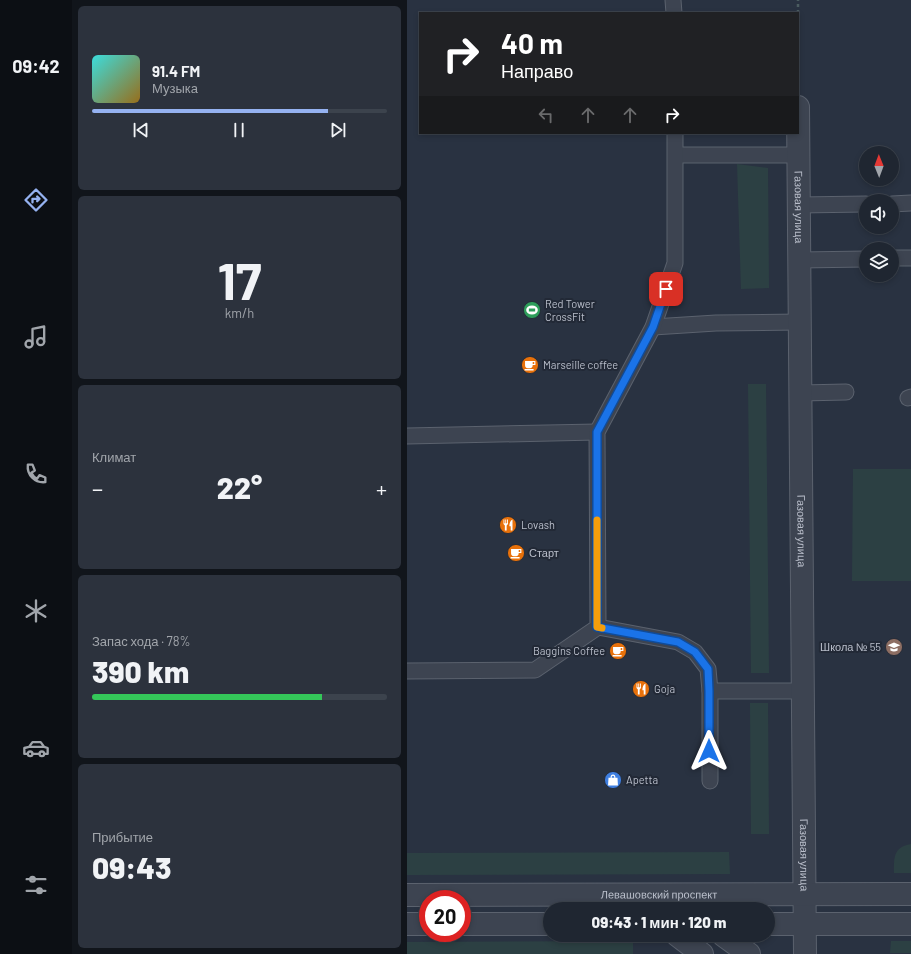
<!DOCTYPE html>
<html lang="ru">
<head>
<meta charset="utf-8">
<style>
	body { margin:0; font-family:Barlow,sans-serif; background:#2c323d; color:#f1f3f6; height:100vh; display:flex; flex-direction:column; font-size:15px; white-space:nowrap }
	* { box-sizing:border-box; margin:0 }
	p { font-size:13px; color:#a1a5ab }
	.icon { flex:none; width:22px; height:22px; fill:none; stroke:currentColor; stroke-width:2; stroke-linecap:round; stroke-linejoin:round }
	.map { position:relative; flex:1; overflow:hidden }
	.sheet { display:flex; flex-direction:column; gap:6px; padding:6px; background:#11151b; width:335px }
	.sheet>* { flex:none }
	.top-card { position:absolute; left:12px; top:12px; width:380px; height:122px; border-radius:0px; box-shadow:0 2px 6px #0003,0 0 0 1px #3c434d; background:#202124; color:#fff; overflow:hidden }
	.needle { width:26px; rotate:359deg }
	.fabs { position:absolute; left:452px; top:146px; display:grid; gap:8px }
	.fabs a { display:grid; place-items:center; width:40px; height:40px; border-radius:50%; background:#1f2631; box-shadow:0 2px 6px #0003,0 0 0 1px #3c434d; font-size:20px }
	.speed { position:absolute; left:12px; top:890px; display:flex; gap:8px; font-size:20px; font-weight:700; text-align:center }
	.speed>* { display:grid; place-content:center; width:52px; height:52px; border-radius:50%; background:#1f2631; box-shadow:0 2px 6px #0003,0 0 0 1px #3c434d; line-height:1 }
	.speed .limit { border:6px solid #d22; background:#fff; color:#111 }
	.pin { position:absolute; display:grid; place-items:center; width:34px; height:34px; color:#fff; margin:-17px; border-radius:8px; box-shadow:0 2px 6px #0006 }
	.me { position:absolute; width:44px; margin:-22px; rotate:0deg; stroke-linejoin:round; filter:drop-shadow(0 0 3px #0008) }
	.turn { display:flex; align-items:center; gap:14px; height:84px; padding:0 16px; font-size:18px }
	.turn .icon { width:52px; height:52px; stroke-width:2.5 }
	.turn b { display:block; font-size:28px; line-height:34px }
	.lanes { display:flex; align-items:center; height:38px; padding:0 16px; background:#0003; justify-content:center; gap:20px; direction:ltr }
	.lanes .off { opacity:.35 }
	.big { font-size:30px; font-weight:800; line-height:1.1 }
	.sheet .card { flex:1; display:flex; flex-direction:column; justify-content:center; gap:6px; min-width:0; padding:0 14px; border-radius:6px; background:#2c323d }
	.sheet .dial { align-items:center; gap:0 }
	.dial b { font-size:52px; line-height:1 }
	.song { display:flex; align-items:center; gap:12px }
	.cover { width:48px; height:48px; border-radius:6px; background:linear-gradient(135deg,hsl(180 70% 55%),hsl(40 70% 35%)) }
	.played { height:4px; border-radius:2px; background:linear-gradient(90deg,#95b2f1 80%,#3c434d 80%) }
	.keys { display:flex; justify-content:space-around; direction:ltr }
	.heat { display:flex; justify-content:space-between; align-items:center; font-size:22px; direction:ltr }
	.charge { height:6px; border-radius:3px; background:linear-gradient(90deg,#34c759 78%,#3c434d 0) }
	.trip { position:absolute; left:136px; top:902px; width:232px; height:40px; border-radius:20px; background:#1f2631; box-shadow:0 2px 6px #0003,0 0 0 1px #3c434d; font-weight:800; line-height:40px; text-align:center }
	main { display:flex; flex:1; min-height:0 }
	.tabs { display:flex; flex-direction:column; width:72px; justify-content:space-around; align-items:center; background:#0c0f14; color:#a1a5ab }
	.tabs .icon { width:28px; height:28px }
	.tabs .current { color:#95b2f1 }
	.tabs b { font-size:18px; color:#f1f3f6 }
	.map>svg:first-child { display:block }
	.green { fill:#2c4043 }
	.lines { fill:none; stroke-linecap:round; stroke-linejoin:round }
	.service-casing { stroke:#5b626e; stroke-width:17 }
	.minor-casing { stroke:#5b626e; stroke-width:24 }
	.tertiary-casing { stroke:#5b626e; stroke-width:24 }
	.path { stroke:#4b5c60; stroke-width:2.5; stroke-dasharray:3 3; stroke-linecap:butt }
	.service { stroke:#3d4451; stroke-width:15 }
	.minor { stroke:#3d4451; stroke-width:22 }
	.tertiary { stroke:#3d4451; stroke-width:22 }
	.route-casing { stroke:#114b97; stroke-width:10 }
	.route { stroke:#1a73e8; stroke-width:7 }
	.slow { stroke:#f59e0b; stroke-width:7 }
	.labels { text-anchor:middle; stroke-width:4; stroke-linejoin:round; paint-order:stroke }
	.street-label { font-size:11px; fill:#babfcb; stroke:#222936 }
	.poi-label { font-size:11px; fill:#babfcb; stroke:#222936; text-anchor:start }
</style>
</head>
<body>
<main>
<nav class="tabs">
<b>09:42</b>
<svg class="icon current" aria-label="directions" viewBox="0 0 24 24"><path d="M12 3l9 9-9 9-9-9zM9 14v-3h6M13 9l2 2-2 2"/></svg>
<svg class="icon" aria-label="music" viewBox="0 0 24 24"><path d="M9 18V5l10-2v13"/><circle cx="6" cy="18" r="3"/><circle cx="16" cy="16" r="3"/></svg>
<svg class="icon" aria-label="phone" viewBox="0 0 24 24"><path d="M5 4h4l2 5-3 2q2 4 5 5l2-3 5 2v4C11 20 4 13 5 4z"/></svg>
<svg class="icon" aria-label="climate" viewBox="0 0 24 24"><path d="M12 3v18M4 7l16 10M4 17L20 7"/></svg>
<svg class="icon" aria-label="car" viewBox="0 0 24 24"><path d="M5 17H2v-5l4-1 3-4h7l3 4 3 1v5h-3M9 17h6M6 11h13"/><circle cx="7" cy="17" r="2"/><circle cx="17" cy="17" r="2"/></svg>
<svg class="icon" aria-label="filters" viewBox="0 0 24 24"><path d="M4 7h16M4 17h16"/><circle cx="9" cy="7" r="2"/><circle cx="15" cy="17" r="2"/></svg>
</nav>
<section class="sheet">
<div class="card">
<div class="song"><i class="cover"></i><div><b>91.4 FM</b><p>Музыка</p></div></div>
<div class="played"></div>
<div class="keys"><svg class="icon" aria-label="previous" viewBox="0 0 24 24"><path d="M18 5L8 12l10 7zM5 5v14"/></svg><svg class="icon" aria-label="pause" viewBox="0 0 24 24"><path d="M8 5v14M16 5v14"/></svg><svg class="icon" aria-label="next" viewBox="0 0 24 24"><path d="M6 5l10 7-10 7zM19 5v14"/></svg></div>
</div>
<div class="card dial"><b>17</b><p>km/h</p></div>
<div class="card"><p>Климат</p>
<div class="heat"><a>−</a><b class="big">22°</b><a>+</a></div>
</div>
<div class="card"><p>Запас хода · 78%</p><b class="big">390 km</b><div class="charge"></div></div>
<div class="card"><p>Прибытие</p><b class="big">09:43</b></div>
</section>
<div class="map">
<svg width="504" height="954" viewBox="0 0 504 954">
	<rect width="100%" height="100%" fill="#293241"/>
	<!-- green -->
	<g class="green">
		<polygon points="330,164 361,168 362,288 334,289"/>
		<polygon points="341,384 359,384 362,673 344,673"/>
		<polygon points="446,469 504,469 504,581 445,581"/>
		<polygon points="343,703 361,703 362,834 344,834"/>
		<path d="M504 844V873H487C487 858 486 847 504 844Z"/>
		<polygon points="322,852 323,874 0,875 0,853"/>
		<polygon points="226,941 226,954 0,954 0,942"/>
		<polygon points="484,941 504,941 504,953 483,953"/>
	</g>
	<g class="lines">
		<!-- service casing -->
		<g class="service-casing">
			<g id="service">
				<polyline points="266,0 267,13"/>
				<polyline points="269,155 392,155"/>
				<polyline points="485,204 504,203"/>
				<polyline points="392,205 459,204"/>
				<polyline points="485,258 504,258"/>
				<polyline points="393,260 459,259"/>
				<polyline points="246,327 309,323 393,322"/>
				<polyline points="394,393 439,392"/>
				<polyline points="501,398 504,397"/>
				<polyline points="0,436 190,432"/>
				<polyline points="191,627 271,642 288,652 301,669 303,691 303,781"/>
				<polyline points="0,671 128,670 191,627 190,432 246,327 268,263 268,133"/>
				<polyline points="303,691 396,691"/>
			</g>
		</g>
		<!-- minor casing -->
		<g class="minor-casing">
			<g id="minor">
				<path id="s1" d="M391 107 398 954"/>
			</g>
		</g>
		<!-- tertiary casing -->
		<g class="tertiary-casing">
			<g id="tertiary">
				<path id="s2" d="M0 895 504 894"/>
				<polyline points="0,924 21,924"/>
				<polyline points="55,924 143,924"/>
				<polyline points="361,924 504,924"/>
				<polyline points="270,935 295,954"/>
				<polyline points="316,935 342,954"/>
			</g>
		</g>
		<!-- path -->
		<polyline class="path" points="391,13 391,0"/>
		<!-- service -->
		<use href="#service" class="service"/>
		<!-- minor -->
		<use href="#minor" class="minor"/>
		<!-- tertiary -->
		<use href="#tertiary" class="tertiary"/>
	</g>
	<g class="lines">
		<!-- route casing -->
		<g class="route-casing">
			<polyline id="route" points="259,289 246,327 190,432 190,627 271,642 288,652 301,669 302,691 302,751"/>
		</g>
		<!-- route -->
		<use href="#route" class="route"/>
		<!-- slow -->
		<polyline class="slow" points="190,520 190,627 195,628"/>
	</g>
	<!-- icons -->
	<defs>
		<g id="stadium-disc" transform="scale(0.9)"><circle r="9.5" fill="#2e9e5b" stroke="#222936"/><path d="M0-5a6.5 5 0 1 0 0 10a6.5 5 0 1 0 0-10ZM-3.5-1.8h7v3.6h-7Z" fill="#fff"/></g>
		<g id="cafe-disc" transform="scale(0.9)"><circle r="9.5" fill="#e8710a" stroke="#222936"/><path d="M-5.5-4.5H6V0H3Q3 3.5 0 3.5H-2.5Q-5.5 3.5-5.5 0ZM3-3.2v2h1.7v-2ZM-6 4.5H4V6H-6Z" fill="#fff"/></g>
		<g id="restaurant-disc" transform="scale(0.9)"><circle r="9.5" fill="#e8710a" stroke="#222936"/><path d="M-5-6h1v4h1v-4h1v4h1v-4h1v5L-1.5 .5V6h-2V.5L-5-1ZM5-6V6H3V1.5H1.5Q1.5-4 5-6Z" fill="#fff"/></g>
		<g id="school-disc" transform="scale(0.9)"><circle r="9.5" fill="#8d6e63" stroke="#222936"/><path d="M0-5L7-2L0 1L-7-2ZM-4 1L0 2.5L4 1V4Q0 6-4 4Z" fill="#fff"/></g>
		<g id="shop-disc" transform="scale(0.9)"><circle r="9.5" fill="#3f7fe0" stroke="#222936"/><path d="M-5-2.5h2.3a2.7 3.5 0 0 1 5.4 0H5L5.5 6h-11ZM-1.5-2.5h3a1.5 2.3 0 0 0-3 0Z" fill="#fff"/></g>
	</defs>
	<g fill-rule="evenodd">
		<use href="#stadium-disc" x="125" y="310"/>
		<use href="#cafe-disc" x="123" y="365"/>
		<use href="#restaurant-disc" x="101" y="525"/>
		<use href="#cafe-disc" x="109" y="553"/>
		<use href="#school-disc" x="487" y="647"/>
		<use href="#cafe-disc" x="211" y="651"/>
		<use href="#restaurant-disc" x="234" y="689"/>
		<use href="#shop-disc" x="206" y="780"/>
	</g>
	<g class="labels">
		<!-- street labels -->
		<g class="street-label">
			<text dy="4" stroke="none"><textPath href="#s1" startOffset="100">Газовая улица</textPath></text>
			<text dy="4" stroke="none"><textPath href="#s1" startOffset="424">Газовая улица</textPath></text>
			<text dy="4" stroke="none"><textPath href="#s1" startOffset="748">Газовая улица</textPath></text>
			<text dy="4" stroke="none"><textPath href="#s2" startOffset="252">Левашовский проспект</textPath></text>
		</g>
		<!-- poi labels -->
		<g class="poi-label">
			<text x="138" y="308">Red Tower<tspan x="138" dy="13">CrossFit</tspan></text>
			<text x="136" y="369">Marseille coffee</text>
			<text x="114" y="529">Lovash</text>
			<text x="122" y="557">Старт</text>
			<text x="474" y="651" text-anchor="end">Школа № 55</text>
			<text x="198" y="655" text-anchor="end">Baggins Coffee</text>
			<text x="247" y="693">Goja</text>
			<text x="219" y="784">Apetta</text>
		</g>
	</g>
</svg>
<div class="fabs">
<a><svg class="needle" viewBox="-14 -14 28 28"><path d="M0-13l5 13h-10z" fill="#e53935"/><path d="M0 13l5-13h-10z" fill="#a1a5ab"/></svg></a>
<a><svg class="icon" aria-label="sound" viewBox="0 0 24 24"><path d="M4 9h4l5-4v14l-5-4H4zM17 9q2 3 0 6"/></svg></a>
<a><svg class="icon" aria-label="layers" viewBox="0 0 24 24"><path d="M12 4l9 5-9 5-9-5zM3 14l9 5 9-5"/></svg></a>
</div>
<div class="speed"><div class="limit">20</div></div>
<div class="pin" style="left:259px;top:289px;background:#d93025"><svg class="icon" aria-label="arrive" viewBox="0 0 24 24"><path d="M6 21V4h12l-3 4 3 4H6"/></svg></div>
<svg class="me" style="left:302px;top:751px" viewBox="-20 -20 40 40"><path d="M0-17L14 15 0 8-14 15z" fill="#1a73e8" stroke="#fff" stroke-width="4"/></svg>
<div class="trip">09:43 · 1 мин · 120 m</div>
<div class="top-card">
<div class="turn"><svg class="icon" aria-label="right" viewBox="0 0 24 24"><path d="M7 20v-9h11M14 6l5 5-5 5"/></svg><div><b>40 m</b>Направо</div></div>
<div class="lanes"><svg class="icon off" aria-label="left" viewBox="0 0 24 24"><path d="M17 20v-9H6M10 6l-5 5 5 5"/></svg><svg class="icon off" aria-label="ahead" viewBox="0 0 24 24"><path d="M12 20V5M6 11l6-6 6 6"/></svg><svg class="icon off" aria-label="ahead" viewBox="0 0 24 24"><path d="M12 20V5M6 11l6-6 6 6"/></svg><svg class="icon" aria-label="right" viewBox="0 0 24 24"><path d="M7 20v-9h11M14 6l5 5-5 5"/></svg></div>
</div>
</div>
</main>
</body>
</html>
